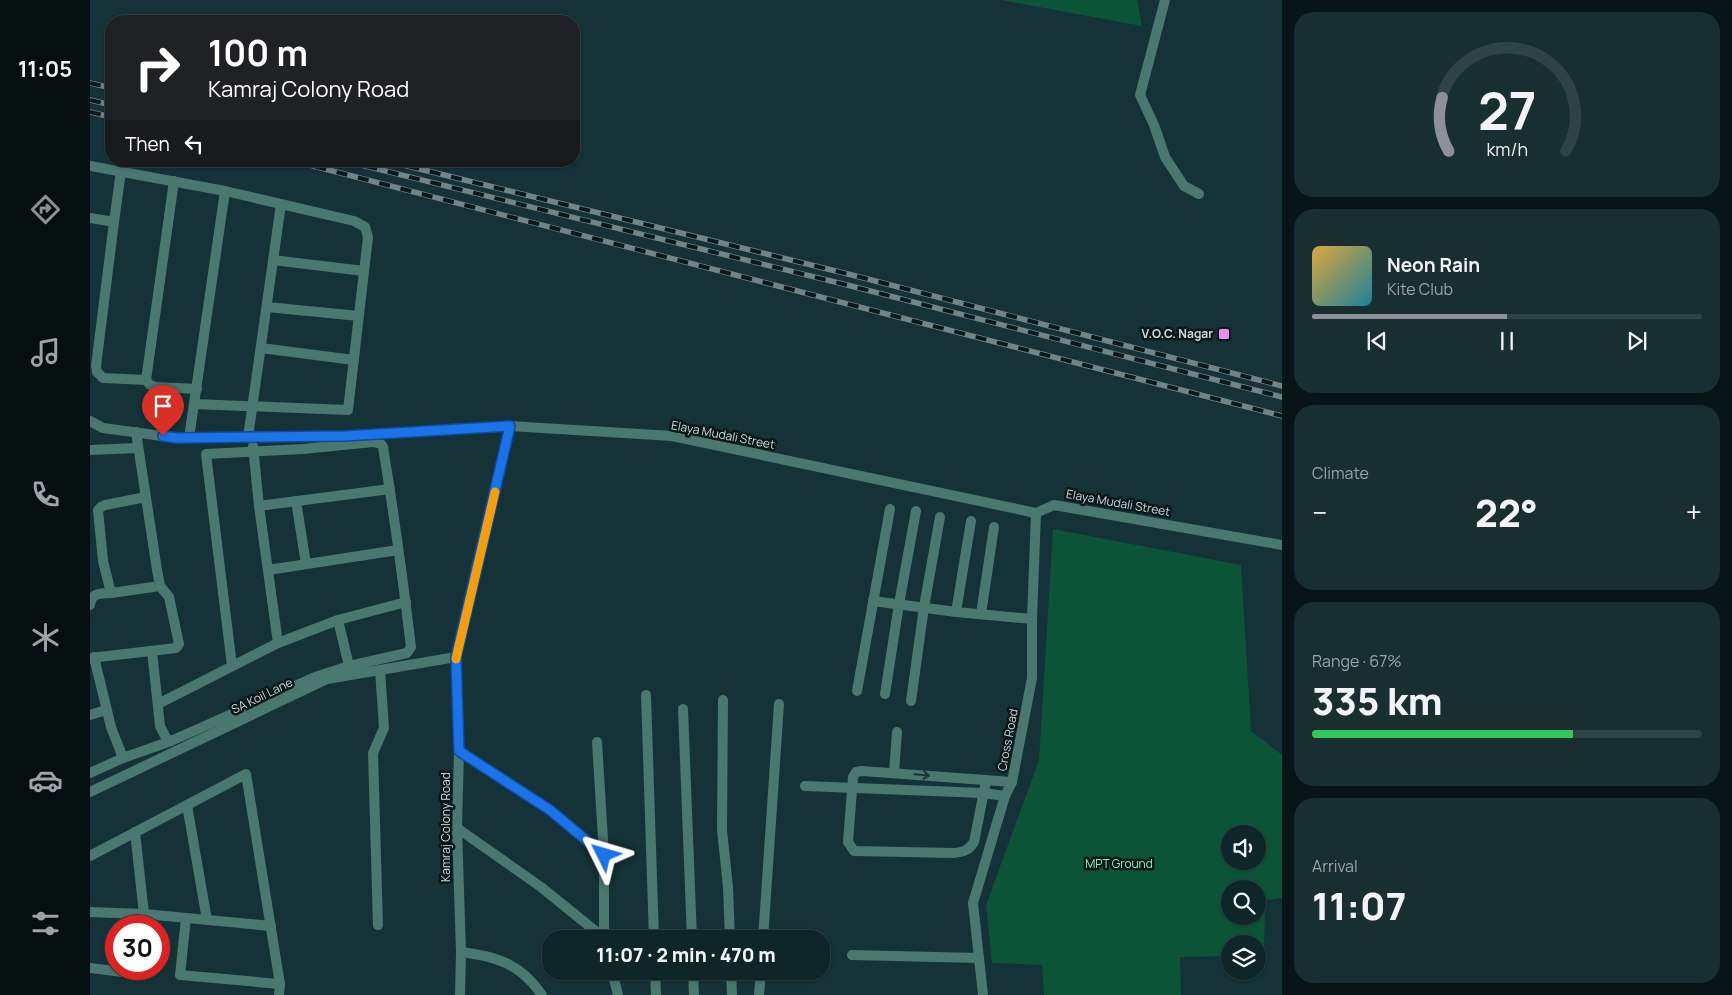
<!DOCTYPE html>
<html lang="en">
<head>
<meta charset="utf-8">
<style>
	body { margin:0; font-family:Manrope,sans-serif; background:#182e31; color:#f1f3f6; height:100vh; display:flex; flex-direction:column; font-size:19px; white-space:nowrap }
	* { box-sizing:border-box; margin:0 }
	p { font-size:16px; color:#9ba5a8 }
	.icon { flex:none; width:28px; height:28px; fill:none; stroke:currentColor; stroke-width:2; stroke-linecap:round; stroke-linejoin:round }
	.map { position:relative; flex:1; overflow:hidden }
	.sheet { display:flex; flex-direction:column; gap:12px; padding:12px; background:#081517; width:450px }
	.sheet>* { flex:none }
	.banner { position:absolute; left:15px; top:15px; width:475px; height:152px; border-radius:20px; box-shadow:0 1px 4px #0004,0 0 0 1px #2f4346; background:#202124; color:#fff; overflow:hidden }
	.buttons { position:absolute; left:1131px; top:825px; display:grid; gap:10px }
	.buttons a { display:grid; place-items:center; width:45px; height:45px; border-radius:50%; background:#0f2629; box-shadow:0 1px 4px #0004,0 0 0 1px #2f4346; font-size:25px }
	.speed { position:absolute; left:15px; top:915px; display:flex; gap:10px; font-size:25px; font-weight:700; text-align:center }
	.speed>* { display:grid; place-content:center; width:65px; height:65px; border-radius:50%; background:#0f2629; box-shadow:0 1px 4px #0004,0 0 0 1px #2f4346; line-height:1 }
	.speed .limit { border:8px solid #d22; background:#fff; color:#111 }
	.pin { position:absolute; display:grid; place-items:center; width:42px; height:42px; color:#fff; margin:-51px -21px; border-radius:50% 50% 50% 0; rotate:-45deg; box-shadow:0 0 5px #0007 }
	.pin .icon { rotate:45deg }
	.me { position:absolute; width:55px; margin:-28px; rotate:310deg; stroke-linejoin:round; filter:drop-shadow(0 0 4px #0008) }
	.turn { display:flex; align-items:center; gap:18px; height:105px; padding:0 20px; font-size:22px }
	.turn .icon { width:65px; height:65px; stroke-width:2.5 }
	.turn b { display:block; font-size:35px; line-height:42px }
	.then { display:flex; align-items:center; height:48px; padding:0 20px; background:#0003; gap:10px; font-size:19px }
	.big { font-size:38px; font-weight:800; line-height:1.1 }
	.sheet .tile { flex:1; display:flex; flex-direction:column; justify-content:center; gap:8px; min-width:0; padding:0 18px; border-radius:20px; background:#182e31 }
	.sheet .dial { align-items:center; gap:0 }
	.dial svg { height:130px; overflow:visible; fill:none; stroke:#2f4346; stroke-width:7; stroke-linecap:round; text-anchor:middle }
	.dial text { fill:#f1f3f6; stroke:none }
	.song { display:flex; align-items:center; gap:15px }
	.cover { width:60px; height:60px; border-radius:8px; background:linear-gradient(135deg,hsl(40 70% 55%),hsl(190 70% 35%)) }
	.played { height:5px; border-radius:2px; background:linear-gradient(90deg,#8c9099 50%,#2f4346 50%) }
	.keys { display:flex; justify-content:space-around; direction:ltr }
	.heat { display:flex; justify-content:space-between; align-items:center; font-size:28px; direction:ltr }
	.charge { height:8px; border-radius:4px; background:linear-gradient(90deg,#34c759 67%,#2f4346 0) }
	.trip { position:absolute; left:452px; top:930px; width:288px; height:50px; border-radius:20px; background:#0f2629; box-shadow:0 1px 4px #0004,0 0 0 1px #2f4346; font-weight:800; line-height:50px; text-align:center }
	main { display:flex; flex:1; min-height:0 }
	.menu { display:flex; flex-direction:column; width:90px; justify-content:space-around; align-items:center; background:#060f10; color:#9ba5a8 }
	.menu .icon { width:35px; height:35px }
	.menu .on { color:#8c9099 }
	.menu b { font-size:22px; color:#f1f3f6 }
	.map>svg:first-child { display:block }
	.green { fill:#0b5438; fill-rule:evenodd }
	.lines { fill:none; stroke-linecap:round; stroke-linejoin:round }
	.minor { stroke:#4a7770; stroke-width:10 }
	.rail-casing { stroke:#6e8689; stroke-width:5.5 }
	.rail { stroke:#0b181a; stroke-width:4; stroke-dasharray:11; stroke-linecap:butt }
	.oneway { stroke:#1e3434 }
	.route-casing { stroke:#114b97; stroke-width:12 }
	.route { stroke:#1a73e8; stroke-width:9 }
	.slow { stroke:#f59e0b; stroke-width:9 }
	.poi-dot { fill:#ef8bf7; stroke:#0b181a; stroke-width:2 }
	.labels { text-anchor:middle; stroke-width:5; stroke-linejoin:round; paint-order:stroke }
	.poi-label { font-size:12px; font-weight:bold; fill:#cadbdd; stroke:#0b181a; text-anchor:end }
	.street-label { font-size:12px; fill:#cadbdd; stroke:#0b181a }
	.park-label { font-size:12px; fill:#7efdc2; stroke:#0b181a }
</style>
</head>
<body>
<main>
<nav class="menu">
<b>11:05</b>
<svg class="icon on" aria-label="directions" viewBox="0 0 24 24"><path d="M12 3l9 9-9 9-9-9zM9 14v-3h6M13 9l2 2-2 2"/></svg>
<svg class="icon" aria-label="music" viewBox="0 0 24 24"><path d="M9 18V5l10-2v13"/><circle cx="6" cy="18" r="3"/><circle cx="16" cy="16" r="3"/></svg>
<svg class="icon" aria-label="phone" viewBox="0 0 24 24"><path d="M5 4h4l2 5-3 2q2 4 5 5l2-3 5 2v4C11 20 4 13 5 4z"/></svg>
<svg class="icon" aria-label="climate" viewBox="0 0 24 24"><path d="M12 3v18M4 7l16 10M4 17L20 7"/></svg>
<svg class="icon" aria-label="car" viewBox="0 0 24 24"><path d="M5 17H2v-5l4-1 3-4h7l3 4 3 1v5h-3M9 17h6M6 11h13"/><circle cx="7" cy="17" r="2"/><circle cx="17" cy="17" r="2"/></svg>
<svg class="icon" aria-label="filters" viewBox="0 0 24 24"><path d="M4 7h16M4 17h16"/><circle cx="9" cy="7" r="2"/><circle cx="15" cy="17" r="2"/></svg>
</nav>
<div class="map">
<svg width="1192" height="995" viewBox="0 0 1192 995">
	<rect width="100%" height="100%" fill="#143237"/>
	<!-- green -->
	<g class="green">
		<polygon points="911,0 1047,0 1052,26"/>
		<path d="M963 529 1151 565 1161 731 1192 755V898L1175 900 1174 956H1168V944H1140V956L1090 957 1091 995H954L952 965 902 963 896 905 949 760ZM1140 834H1168V861H1140ZM1140 889H1168V916H1140Z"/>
	</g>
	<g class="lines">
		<!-- minor -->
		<g class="minor">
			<polyline points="1075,0 1050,95 1064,125 1075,157 1094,186 1109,194"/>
			<polyline points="0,166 135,191 264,221 275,227 278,237 258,410 104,404"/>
			<polyline points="0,218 24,222 6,366 7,372 13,378 56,380 60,385 66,387 107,389"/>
			<polyline points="24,222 31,171"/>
			<polyline points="183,260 274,271"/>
			<polyline points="177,307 269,316"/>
			<polyline points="171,348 264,360"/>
			<polyline points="56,380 84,181"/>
			<polyline points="0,421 13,428 87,438 255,436 420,426 582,436 946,513 964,505 1192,545"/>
			<polyline points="46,432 67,570 70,586 21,593 13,561 8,510 11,507 15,505 56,497"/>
			<polyline points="158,437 191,204"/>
			<polyline points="99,438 135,191"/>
			<polyline points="163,446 169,506 188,643"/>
			<polyline points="0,450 48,448"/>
			<polyline points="206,501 216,564"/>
			<polyline points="169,506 300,489"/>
			<polyline points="178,570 308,550"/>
			<polyline points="783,601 866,612 942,619"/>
			<path d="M0 605C2 592 10 594 21 593"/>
			<polyline points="866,612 881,521"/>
			<polyline points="891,614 904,527"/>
			<polyline points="248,620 259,666"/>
			<path d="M62 651 70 726 76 738 81 741 225 677 259 666 317 653 321 647C313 580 304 514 293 447L291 444 283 442 213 449 116 454 142 666"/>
			<polyline points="4,657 21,727 33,758 81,741"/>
			<polyline points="0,658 86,648 89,644 79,597 70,586"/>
			<polyline points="767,691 800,509"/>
			<polyline points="795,694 809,604 826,511"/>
			<polyline points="556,695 564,939"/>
			<polyline points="633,700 632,830 638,887 640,939"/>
			<polyline points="821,701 834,607 850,517"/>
			<polyline points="68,704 188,643 248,620 316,602"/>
			<polyline points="593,709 602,939"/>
			<polyline points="0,715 16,710"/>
			<polyline points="507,742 514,855 514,939"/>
			<polyline points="369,751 460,810 514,855"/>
			<polyline points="804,772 807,732"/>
			<polyline points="0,773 33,758"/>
			<path d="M896 781 884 842C879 850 874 852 864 853L764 851 758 842 763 777 766 772 772 771 922 782"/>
			<polyline points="715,786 893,793 915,796"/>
			<polyline points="0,792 237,679 366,657"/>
			<polyline points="97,805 117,920"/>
			<polyline points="367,828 451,887 514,938"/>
			<polyline points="45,832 54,914 51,926"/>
			<polyline points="0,856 156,774 190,984 189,995"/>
			<polyline points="0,912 54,914 181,926"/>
			<polyline points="96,918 90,975 190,984"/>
			<polyline points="288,925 283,753 294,728 290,670"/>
			<polyline points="673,939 689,704"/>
			<path d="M371 952C406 956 431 964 452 995"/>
			<polyline points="762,955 889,958"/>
			<polyline points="0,968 41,973 42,969"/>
			<polyline points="522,971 528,995"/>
			<polyline points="565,971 566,995"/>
			<polyline points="603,971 604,995"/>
			<polyline points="641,971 642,995"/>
			<polyline points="370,995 371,952 367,828 369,751 366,657 420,426"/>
			<polyline points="669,995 671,971"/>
			<polyline points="893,995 883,903 915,796 922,782 942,678 942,619 946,513"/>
		</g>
		<!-- rail casing -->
		<g class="rail-casing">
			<g id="rail">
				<polyline points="0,83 21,88"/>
				<polyline points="0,100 21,105"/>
				<polyline points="0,112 21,117"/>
				<polyline points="204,161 1192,416"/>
				<polyline points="255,161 761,286 1192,397"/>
				<polyline points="297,161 762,275 1192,386"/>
			</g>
		</g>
		<!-- rail -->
		<use href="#rail" class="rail"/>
	</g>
	<!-- one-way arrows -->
	<defs><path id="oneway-shaft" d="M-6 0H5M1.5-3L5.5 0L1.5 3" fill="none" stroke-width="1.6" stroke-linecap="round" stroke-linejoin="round" transform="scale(1.25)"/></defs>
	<use class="oneway" href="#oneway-shaft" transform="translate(832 775) rotate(5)"/>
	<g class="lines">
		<!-- route casing -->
		<g class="route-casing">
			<polyline id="route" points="73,436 87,438 255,436 420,426 366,657 369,751 460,810 514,855"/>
		</g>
		<!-- route -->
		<use href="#route" class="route"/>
		<!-- slow -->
		<polyline class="slow" points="366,659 405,492"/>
	</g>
	<!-- markers -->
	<rect class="poi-dot" x="1128" y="328" width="12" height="12" rx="2.5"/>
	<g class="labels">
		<!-- poi labels -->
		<g class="poi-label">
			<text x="1123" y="338">V.O.C. Nagar</text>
		</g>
		<!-- street labels -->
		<g class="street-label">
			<text transform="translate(633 435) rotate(11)" y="4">Elaya Mudali Street</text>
			<text transform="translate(1028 503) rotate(10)" y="4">Elaya Mudali Street</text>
			<text transform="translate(172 696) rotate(-26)" y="4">SA Koil Lane</text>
			<text transform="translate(918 740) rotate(-79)" y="4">Cross Road</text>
			<text transform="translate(356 827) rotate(-90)" y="4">Kamraj Colony Road</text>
		</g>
		<!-- park labels -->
		<g class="park-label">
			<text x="1029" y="868">MPT Ground</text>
		</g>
	</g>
</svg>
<div class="buttons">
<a><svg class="icon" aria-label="sound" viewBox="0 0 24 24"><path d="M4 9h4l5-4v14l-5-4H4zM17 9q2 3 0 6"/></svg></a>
<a><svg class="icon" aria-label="search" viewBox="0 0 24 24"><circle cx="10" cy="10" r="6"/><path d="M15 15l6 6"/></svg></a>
<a><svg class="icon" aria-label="layers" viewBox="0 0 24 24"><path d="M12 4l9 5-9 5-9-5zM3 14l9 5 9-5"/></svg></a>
</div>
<div class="speed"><div class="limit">30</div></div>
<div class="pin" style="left:73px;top:436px;background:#d93025"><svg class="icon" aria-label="arrive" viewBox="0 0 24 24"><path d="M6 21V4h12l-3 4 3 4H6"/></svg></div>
<svg class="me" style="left:514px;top:855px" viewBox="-20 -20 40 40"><path d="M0-17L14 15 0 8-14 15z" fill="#1a73e8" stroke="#fff" stroke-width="4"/></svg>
<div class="trip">11:07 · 2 min · 470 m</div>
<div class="banner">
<div class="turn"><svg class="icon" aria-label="right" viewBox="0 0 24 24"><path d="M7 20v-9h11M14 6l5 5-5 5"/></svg><div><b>100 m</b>Kamraj Colony Road</div></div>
<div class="then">Then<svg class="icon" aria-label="left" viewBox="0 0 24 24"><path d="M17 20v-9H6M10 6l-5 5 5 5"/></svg></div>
</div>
</div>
<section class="sheet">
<div class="tile dial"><svg viewBox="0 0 100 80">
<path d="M14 69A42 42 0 1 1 86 69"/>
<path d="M14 69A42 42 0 0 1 10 36" stroke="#8c9099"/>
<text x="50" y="56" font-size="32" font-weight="700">27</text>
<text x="50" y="72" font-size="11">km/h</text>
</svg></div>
<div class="tile">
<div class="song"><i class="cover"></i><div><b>Neon Rain</b><p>Kite Club</p></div></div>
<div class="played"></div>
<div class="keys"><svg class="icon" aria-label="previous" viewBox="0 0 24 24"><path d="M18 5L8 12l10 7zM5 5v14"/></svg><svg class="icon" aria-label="pause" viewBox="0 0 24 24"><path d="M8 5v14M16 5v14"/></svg><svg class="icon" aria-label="next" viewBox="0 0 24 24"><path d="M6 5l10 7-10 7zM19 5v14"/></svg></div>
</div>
<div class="tile"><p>Climate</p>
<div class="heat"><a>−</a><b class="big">22°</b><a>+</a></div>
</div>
<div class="tile"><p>Range · 67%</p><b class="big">335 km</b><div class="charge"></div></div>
<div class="tile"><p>Arrival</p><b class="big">11:07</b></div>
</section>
</main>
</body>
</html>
